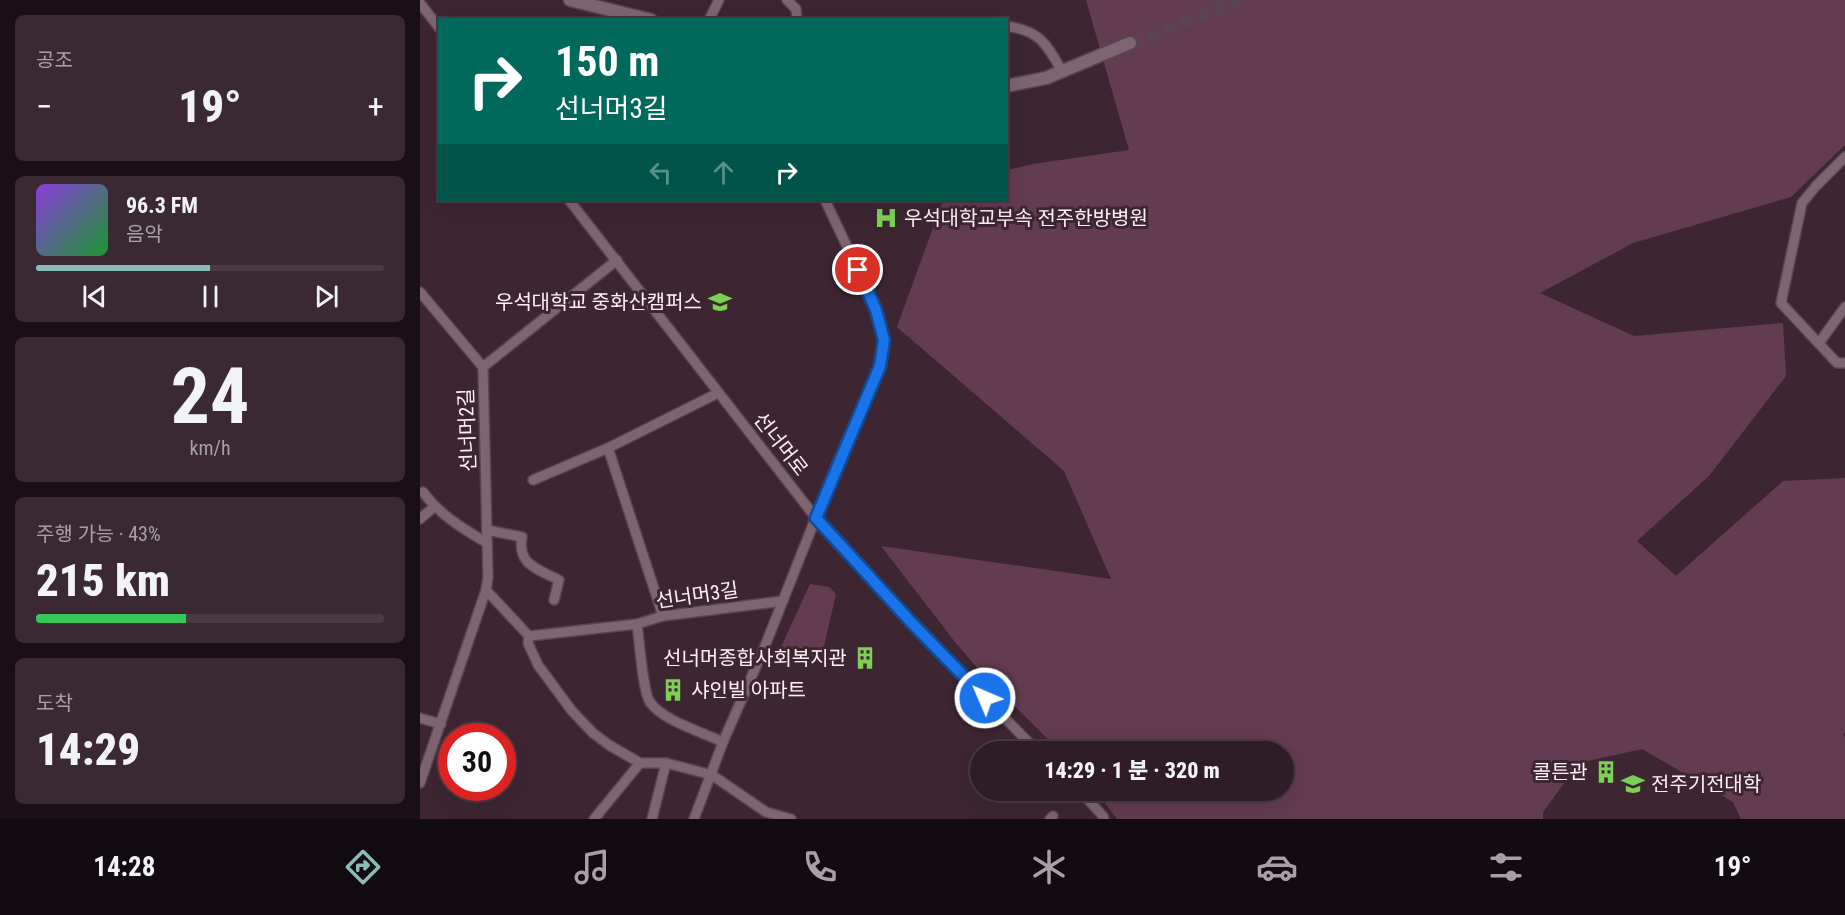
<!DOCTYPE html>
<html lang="ko">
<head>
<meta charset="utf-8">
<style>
	body { margin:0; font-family:"Roboto Condensed","Noto Sans KR",sans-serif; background:#3a2932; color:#f1f3f6; height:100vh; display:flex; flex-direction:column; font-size:22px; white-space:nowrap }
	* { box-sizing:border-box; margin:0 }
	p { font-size:20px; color:#a7a1a7 }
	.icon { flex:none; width:33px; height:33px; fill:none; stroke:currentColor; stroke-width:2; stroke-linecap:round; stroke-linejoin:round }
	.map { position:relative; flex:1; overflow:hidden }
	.drawer { display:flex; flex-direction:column; gap:15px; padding:15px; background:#190f15; width:420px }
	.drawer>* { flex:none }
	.top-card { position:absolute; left:18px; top:18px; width:570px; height:183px; border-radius:0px; box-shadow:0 6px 24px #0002,0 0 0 2px #493a43; background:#00695c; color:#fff; overflow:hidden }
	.speed { position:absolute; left:18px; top:723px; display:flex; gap:12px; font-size:30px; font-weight:700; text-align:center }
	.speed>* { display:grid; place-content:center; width:78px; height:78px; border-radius:50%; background:#2e1c26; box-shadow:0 6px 24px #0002,0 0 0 2px #493a43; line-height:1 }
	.speed .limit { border:9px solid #d22; background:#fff; color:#111 }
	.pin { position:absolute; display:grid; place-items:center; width:51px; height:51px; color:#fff; margin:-26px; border:3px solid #fff; border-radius:50%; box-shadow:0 2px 6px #0007 }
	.me { position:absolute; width:66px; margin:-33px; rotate:315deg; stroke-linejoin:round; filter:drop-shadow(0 0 4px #0008) }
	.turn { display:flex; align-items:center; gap:21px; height:126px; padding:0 18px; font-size:27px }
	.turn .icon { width:78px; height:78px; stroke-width:2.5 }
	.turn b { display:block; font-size:42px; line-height:51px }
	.lanes { display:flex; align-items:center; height:57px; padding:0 18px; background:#0003; justify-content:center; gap:30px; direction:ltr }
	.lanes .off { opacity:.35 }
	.big { font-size:45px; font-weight:800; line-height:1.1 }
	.drawer .tile { flex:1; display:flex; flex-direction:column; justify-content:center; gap:9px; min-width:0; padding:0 21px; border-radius:9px; background:#3a2932 }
	.drawer .dial { align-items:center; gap:0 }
	.dial b { font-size:78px; line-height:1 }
	.song { display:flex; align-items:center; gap:18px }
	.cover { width:72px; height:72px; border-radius:9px; background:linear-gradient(135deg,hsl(270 70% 55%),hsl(130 70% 35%)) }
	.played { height:6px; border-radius:3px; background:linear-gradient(90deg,#8bbbb9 50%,#493a43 50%) }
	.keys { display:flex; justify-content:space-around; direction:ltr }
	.heat { display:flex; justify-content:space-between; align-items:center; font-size:33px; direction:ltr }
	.charge { height:9px; border-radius:4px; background:linear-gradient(90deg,#34c759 43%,#493a43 0) }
	.trip { position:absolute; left:550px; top:741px; width:324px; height:60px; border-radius:30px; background:#2e1c26; box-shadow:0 6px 24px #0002,0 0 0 2px #493a43; font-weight:800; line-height:60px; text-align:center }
	.dock { display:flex; height:96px; justify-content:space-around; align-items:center; background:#120b0f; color:#a7a1a7 }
	.dock .icon { width:42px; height:42px }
	.dock .selected { color:#8bbbb9 }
	.dock b { font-size:27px; color:#f1f3f6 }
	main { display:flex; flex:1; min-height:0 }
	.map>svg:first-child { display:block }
	.green { fill:#643c51 }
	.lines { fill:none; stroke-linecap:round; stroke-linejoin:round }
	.tertiary-tunnel { stroke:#5a4450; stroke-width:12; stroke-dasharray:12 6; stroke-linecap:butt }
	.minor-casing { stroke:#58454f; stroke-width:12 }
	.tertiary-casing { stroke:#58454f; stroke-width:15 }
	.minor { stroke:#7f6572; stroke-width:9 }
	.tertiary { stroke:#7f6572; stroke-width:12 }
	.route-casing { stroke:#114b97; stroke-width:15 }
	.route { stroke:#1a73e8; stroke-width:10 }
	.labels { text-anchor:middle; stroke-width:6; stroke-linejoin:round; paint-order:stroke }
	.poi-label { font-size:20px; fill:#fff0f7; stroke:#3d2632; text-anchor:start }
	.street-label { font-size:20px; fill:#fff0f7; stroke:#3d2632 }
</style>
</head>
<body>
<main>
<section class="drawer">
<div class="tile"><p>공조</p>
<div class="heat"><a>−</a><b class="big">19°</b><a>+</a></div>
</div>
<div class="tile">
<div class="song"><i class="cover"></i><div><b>96.3 FM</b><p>음악</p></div></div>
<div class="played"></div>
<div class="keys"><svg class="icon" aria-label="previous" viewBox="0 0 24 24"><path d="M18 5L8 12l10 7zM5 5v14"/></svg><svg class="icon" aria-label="pause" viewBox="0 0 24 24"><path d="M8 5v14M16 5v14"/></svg><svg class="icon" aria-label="next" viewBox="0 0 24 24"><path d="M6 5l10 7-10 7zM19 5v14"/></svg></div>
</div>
<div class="tile dial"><b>24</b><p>km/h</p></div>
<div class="tile"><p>주행 가능 · 43%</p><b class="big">215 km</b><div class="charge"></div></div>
<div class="tile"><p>도착</p><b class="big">14:29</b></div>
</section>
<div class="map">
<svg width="1425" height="819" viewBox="0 0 1425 819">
	<rect width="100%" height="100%" fill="#3d2632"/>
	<!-- green -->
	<g class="green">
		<polygon points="666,0 1425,0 1425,145 1371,197 1213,243 1120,293 1214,336 1363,323 1366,376 1289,476 1217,541 1256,576 1363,481 1425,478 1425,733 1423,734 1425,738 1425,819 1321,819 1313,802 1222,749 1159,763 1123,812 1123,819 697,819 676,791 864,790 864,752 640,751 564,676 535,642 461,546 691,579 644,471 477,327 523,200 586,200 587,170 613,164 709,150"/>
		<polygon points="390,584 409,587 416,594 404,646 393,661 361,647"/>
	</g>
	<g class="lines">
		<!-- tertiary-tunnel -->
		<polyline class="tertiary-tunnel" points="710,43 821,0"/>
		<!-- minor casing -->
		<g class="minor-casing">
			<g id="minor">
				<polyline points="367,0 376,9 377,20"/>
				<polyline points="0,3 20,29"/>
				<polyline points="289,20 299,0"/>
				<path d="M586 26C621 31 626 44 642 71"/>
				<polyline points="1425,157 1396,186 1382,203 1361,303 1417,363 1425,363"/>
				<polyline points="149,200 396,518 490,621 618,752"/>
				<polyline points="0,292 63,367 68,577 66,590 0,783"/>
				<polyline points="1399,343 1425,307"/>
				<polyline points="63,367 197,260"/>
				<polyline points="188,448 243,616"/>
				<polyline points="113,480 188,448 298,393"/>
				<path d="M3 492C21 516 42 528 67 543"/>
				<polyline points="0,519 14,507"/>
				<path d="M67 530 102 537C97 565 118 569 139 580L134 600"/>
				<polyline points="66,590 109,636 217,624 243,616 363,601"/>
				<path d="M217 624C219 638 223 693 230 702 243 721 282 732 303 742"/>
				<polyline points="109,636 108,643 118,665 152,711 173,733 189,745 220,763 246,763 292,775 346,812 371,819"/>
				<polyline points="0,718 21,724"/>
				<polyline points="659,790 683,816 684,819"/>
				<polyline points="174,819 220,763"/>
				<polyline points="232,819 246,763"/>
				<polyline points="274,819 303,742 345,646 415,469 460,366 464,340 457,310 405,200"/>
				<polyline points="630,819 633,816"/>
			</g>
		</g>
		<!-- tertiary casing -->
		<g class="tertiary-casing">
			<g id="tertiary">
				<polyline points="150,0 231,20"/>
				<polyline points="586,86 626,78 710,43"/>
			</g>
		</g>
		<!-- minor -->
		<use href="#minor" class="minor"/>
		<!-- tertiary -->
		<use href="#tertiary" class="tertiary"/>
	</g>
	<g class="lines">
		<!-- route casing -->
		<g class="route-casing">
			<polyline id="route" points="438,270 456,310 464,340 460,366 396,518 490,621 565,698"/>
		</g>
		<!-- route -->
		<use href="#route" class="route"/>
	</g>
	<!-- icons -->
	<defs>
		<g id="hospital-bare" transform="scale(1.8)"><path d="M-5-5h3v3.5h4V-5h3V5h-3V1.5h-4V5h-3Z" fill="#7cd154" stroke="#3d2632" stroke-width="2.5" paint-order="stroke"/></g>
		<g id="university-bare" transform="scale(1.8)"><path d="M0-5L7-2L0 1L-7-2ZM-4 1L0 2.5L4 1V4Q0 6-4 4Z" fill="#7cd154" stroke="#3d2632" stroke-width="2.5" paint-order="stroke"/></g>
		<g id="building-bare" transform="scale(1.8)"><path d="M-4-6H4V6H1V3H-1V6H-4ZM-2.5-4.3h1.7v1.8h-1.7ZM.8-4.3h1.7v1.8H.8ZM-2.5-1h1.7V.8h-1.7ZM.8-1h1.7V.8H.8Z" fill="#7cd154" stroke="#3d2632" stroke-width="2.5" paint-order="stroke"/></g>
	</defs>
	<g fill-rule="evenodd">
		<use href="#hospital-bare" x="466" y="218"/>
		<use href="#university-bare" x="300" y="302"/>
		<use href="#building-bare" x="445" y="658"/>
		<use href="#building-bare" x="253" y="690"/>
		<use href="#building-bare" x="1186" y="772"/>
		<use href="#university-bare" x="1213" y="784"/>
	</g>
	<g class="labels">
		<!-- poi labels -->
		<g class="poi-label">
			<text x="484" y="225">우석대학교부속 전주한방병원</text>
			<text x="282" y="309" text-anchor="end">우석대학교 중화산캠퍼스</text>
			<text x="427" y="665" text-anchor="end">선너머종합사회복지관</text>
			<text x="271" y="697">샤인빌 아파트</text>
			<text x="1168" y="779" text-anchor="end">콜튼관</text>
			<text x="1231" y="791">전주기전대학</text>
		</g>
		<!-- street labels -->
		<g class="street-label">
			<text transform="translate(47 430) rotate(-92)" y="7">선너머2길</text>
			<text transform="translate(361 444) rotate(52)" y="7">선너머로</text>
			<text transform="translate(277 595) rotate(-8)" y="7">선너머3길</text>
		</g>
	</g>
</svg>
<div class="speed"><div class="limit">30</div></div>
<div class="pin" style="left:438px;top:270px;background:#d93025"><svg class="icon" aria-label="arrive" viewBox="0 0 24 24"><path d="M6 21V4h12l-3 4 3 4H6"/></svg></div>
<svg class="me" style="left:565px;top:698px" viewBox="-20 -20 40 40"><circle r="17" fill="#1a73e8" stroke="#fff" stroke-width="3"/><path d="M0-11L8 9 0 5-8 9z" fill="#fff"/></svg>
<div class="trip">14:29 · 1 분 · 320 m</div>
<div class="top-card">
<div class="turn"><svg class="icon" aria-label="right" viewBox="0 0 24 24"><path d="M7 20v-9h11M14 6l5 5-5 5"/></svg><div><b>150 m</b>선너머3길</div></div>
<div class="lanes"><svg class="icon off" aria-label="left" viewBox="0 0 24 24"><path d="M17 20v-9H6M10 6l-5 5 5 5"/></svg><svg class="icon off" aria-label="ahead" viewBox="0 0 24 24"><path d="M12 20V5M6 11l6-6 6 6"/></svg><svg class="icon" aria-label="right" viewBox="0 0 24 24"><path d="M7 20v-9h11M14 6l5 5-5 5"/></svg></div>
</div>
</div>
</main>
<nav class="dock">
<b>14:28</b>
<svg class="icon selected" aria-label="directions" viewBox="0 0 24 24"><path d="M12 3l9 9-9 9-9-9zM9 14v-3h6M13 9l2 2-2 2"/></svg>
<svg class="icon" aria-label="music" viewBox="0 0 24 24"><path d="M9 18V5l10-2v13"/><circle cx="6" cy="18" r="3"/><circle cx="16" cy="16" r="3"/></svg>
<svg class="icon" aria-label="phone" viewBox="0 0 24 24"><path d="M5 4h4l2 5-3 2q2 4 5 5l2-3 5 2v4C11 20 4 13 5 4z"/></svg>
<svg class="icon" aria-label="climate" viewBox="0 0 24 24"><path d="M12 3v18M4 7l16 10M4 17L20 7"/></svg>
<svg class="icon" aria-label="car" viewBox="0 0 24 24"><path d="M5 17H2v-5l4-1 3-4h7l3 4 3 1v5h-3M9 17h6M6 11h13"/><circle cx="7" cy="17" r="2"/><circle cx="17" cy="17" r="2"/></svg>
<svg class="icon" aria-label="filters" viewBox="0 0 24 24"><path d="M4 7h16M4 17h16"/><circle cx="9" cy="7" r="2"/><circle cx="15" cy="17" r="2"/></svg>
<b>19°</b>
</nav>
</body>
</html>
